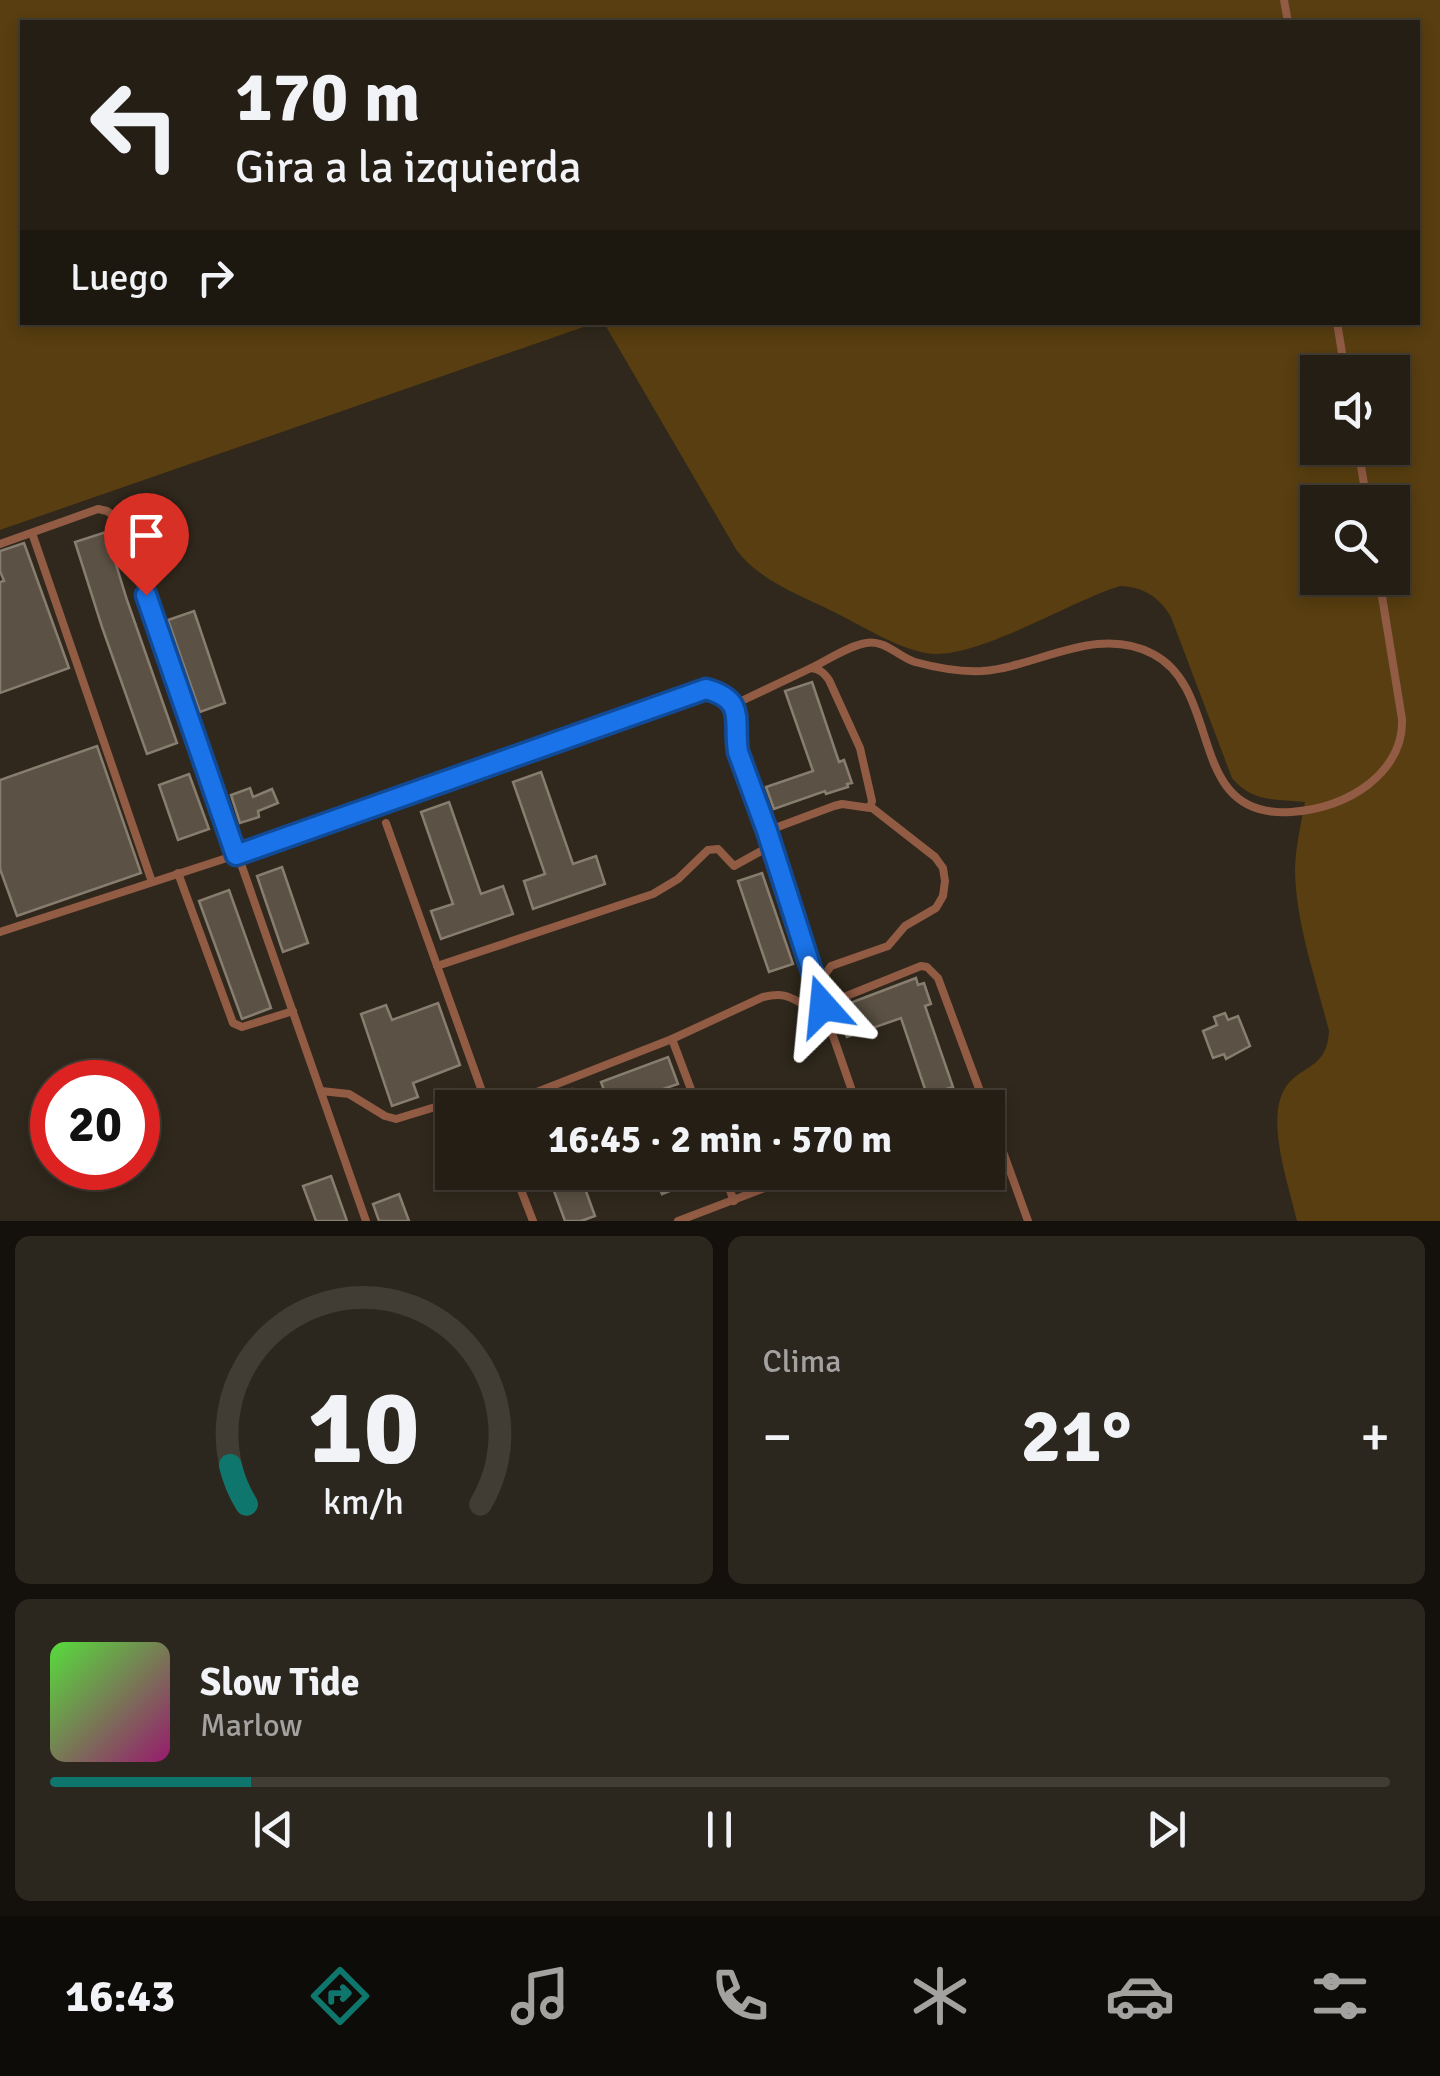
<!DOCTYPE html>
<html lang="es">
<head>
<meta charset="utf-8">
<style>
	body { margin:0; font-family:Signika,sans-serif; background:#2c271e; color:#f1f3f6; height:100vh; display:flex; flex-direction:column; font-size:38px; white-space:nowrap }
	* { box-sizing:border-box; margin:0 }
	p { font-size:32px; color:#a3a2a0 }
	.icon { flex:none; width:55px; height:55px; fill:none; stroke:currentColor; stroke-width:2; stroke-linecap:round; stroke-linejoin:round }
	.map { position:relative; height:1221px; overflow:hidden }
	.panel { display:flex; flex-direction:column; gap:15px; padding:15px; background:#14100c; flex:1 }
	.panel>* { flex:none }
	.top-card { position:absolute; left:20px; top:20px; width:1400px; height:305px; border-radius:0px; box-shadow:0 5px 15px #0003,0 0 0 2px #413c34; background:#241e15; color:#f1f3f6; overflow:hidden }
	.buttons { position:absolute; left:1300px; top:355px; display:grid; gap:20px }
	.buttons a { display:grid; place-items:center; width:110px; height:110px; border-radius:0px; background:#241e15; box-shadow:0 5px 15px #0003,0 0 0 2px #413c34; font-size:50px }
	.speed { position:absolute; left:30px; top:1060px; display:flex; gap:20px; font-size:50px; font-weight:700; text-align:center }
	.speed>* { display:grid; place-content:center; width:130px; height:130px; border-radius:50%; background:#241e15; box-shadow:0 5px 15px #0003,0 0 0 2px #413c34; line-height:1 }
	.speed .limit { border:15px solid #d22; background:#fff; color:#111 }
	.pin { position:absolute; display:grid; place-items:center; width:85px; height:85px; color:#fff; margin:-102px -42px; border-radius:50% 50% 50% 0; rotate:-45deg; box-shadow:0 0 10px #0007 }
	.pin .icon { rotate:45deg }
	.me { position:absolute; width:110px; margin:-55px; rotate:342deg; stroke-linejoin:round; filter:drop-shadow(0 0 8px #0008) }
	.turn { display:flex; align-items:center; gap:35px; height:210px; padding:0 50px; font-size:45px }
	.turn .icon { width:130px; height:130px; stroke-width:2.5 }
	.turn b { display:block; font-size:70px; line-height:85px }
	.then { display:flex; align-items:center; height:95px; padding:0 50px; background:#0003; gap:20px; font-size:38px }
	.big { font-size:75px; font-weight:800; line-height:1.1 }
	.panel .card { flex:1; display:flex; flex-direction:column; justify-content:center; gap:15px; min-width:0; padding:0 35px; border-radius:15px; background:#2c271e }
	.panel .dial { align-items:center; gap:0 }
	.dial svg { height:260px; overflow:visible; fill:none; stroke:#413c34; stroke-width:7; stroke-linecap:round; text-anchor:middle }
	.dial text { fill:#f1f3f6; stroke:none }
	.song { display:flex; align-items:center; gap:30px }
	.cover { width:120px; height:120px; border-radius:15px; background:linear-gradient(135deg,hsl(110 70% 55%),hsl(320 70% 35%)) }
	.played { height:10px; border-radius:5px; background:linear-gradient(90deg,#0f766e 15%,#413c34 15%) }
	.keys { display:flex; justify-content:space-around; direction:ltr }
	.heat { display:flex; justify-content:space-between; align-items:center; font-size:55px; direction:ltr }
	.panel .tiles { flex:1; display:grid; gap:15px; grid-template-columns:1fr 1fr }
	.card:last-child { grid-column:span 2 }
	.trip { position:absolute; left:435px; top:1090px; width:570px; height:100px; border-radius:0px; background:#241e15; box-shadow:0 5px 15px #0003,0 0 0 2px #413c34; font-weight:800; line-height:100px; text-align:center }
	.menu { display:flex; height:160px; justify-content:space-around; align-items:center; background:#0e0c08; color:#a3a2a0 }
	.menu .icon { width:70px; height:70px }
	.menu .on { color:#0f766e }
	.menu b { font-size:45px; color:#f1f3f6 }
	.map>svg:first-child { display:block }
	.green { fill:#583e10; fill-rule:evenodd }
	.building { fill:#5b5144; stroke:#887e70; stroke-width:2.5 }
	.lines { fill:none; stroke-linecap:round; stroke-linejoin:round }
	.service { stroke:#915b44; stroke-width:8 }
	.route-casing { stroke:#114b97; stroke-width:25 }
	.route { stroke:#1a73e8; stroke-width:18 }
</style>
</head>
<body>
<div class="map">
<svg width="1440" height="1221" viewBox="0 0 1440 1221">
	<rect width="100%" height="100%" fill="#30281c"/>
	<!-- green -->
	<path class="green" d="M0 0H1440V1221H1297C1289 1186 1266 1122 1284 1090 1299 1064 1327 1071 1329 1031 1316 979 1296 924 1295 871 1295 848 1301 825 1305 802 1276 799 1253 803 1232 778L1171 617C1159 597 1144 587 1120 586 1070 601 973 662 926 653 894 647 863 626 834 612 800 595 762 582 737 551L604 323 1418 322V22H22V322L595 323 0 530ZM1318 372H1392V448H1318ZM1318 502H1392V578H1318Z"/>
	<!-- building -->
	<g class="building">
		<polygon points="106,532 127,600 177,743 147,754 102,627 75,542"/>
		<polygon points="24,543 69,668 0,693 0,582 4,581 0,571 0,551"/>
		<polygon points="194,611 225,703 200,712 168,620"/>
		<polygon points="812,682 839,762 844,760 852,783 847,784 848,787 826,794 825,791 774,809 766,787 813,771 785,691"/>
		<polygon points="97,746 141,873 17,916 0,869 0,780"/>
		<polygon points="541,772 573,864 596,856 605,884 533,909 524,881 545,874 513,782"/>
		<polygon points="189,774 209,829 178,840 159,785"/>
		<polygon points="250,788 253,797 272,789 278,803 258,811 259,817 240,823 231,795"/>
		<polygon points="449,802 481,894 503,886 513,914 441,939 431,911 453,904 421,812"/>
		<polygon points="282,867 308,943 283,952 257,876"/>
		<polygon points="762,873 793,964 769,972 738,881"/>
		<polygon points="229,890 271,1008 242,1019 199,901"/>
		<polygon points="916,978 918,985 924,983 931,1004 925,1006 953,1087 927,1095 901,1018 847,1037 837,1008"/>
		<polygon points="438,1003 460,1065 413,1083 418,1097 392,1106 361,1014 386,1005 392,1020"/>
		<polygon points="1225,1013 1228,1020 1238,1016 1250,1046 1226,1059 1224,1054 1213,1058 1203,1031 1217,1025 1214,1017"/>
		<polygon points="668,1057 678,1084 657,1091 663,1108 631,1108 628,1101 610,1107 601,1082"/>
		<polygon points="572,1089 579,1108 526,1108 526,1106"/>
		<polygon points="547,1172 579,1172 595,1216 581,1221 565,1221"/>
		<polygon points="654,1172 686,1172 690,1183 662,1194"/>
		<polygon points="331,1176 347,1221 316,1221 303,1186"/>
		<polygon points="399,1194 409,1221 379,1221 373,1204"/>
	</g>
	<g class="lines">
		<!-- service -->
		<g class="service">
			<polyline points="1284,0 1288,22"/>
			<polyline points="1337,322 1345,372"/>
			<polyline points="1358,448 1367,502"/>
			<polyline points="32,533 152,882"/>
			<polyline points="0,544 98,509 107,511 121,521 366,1221"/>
			<path d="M811 668C828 660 848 646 866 643 884 639 899 657 915 662 937 668 959 672 982 671 1038 667 1097 624 1153 654 1224 691 1185 819 1291 812 1319 810 1347 801 1369 784 1390 767 1403 746 1402 719L1379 578"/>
			<path d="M733 705 811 668C820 669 824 673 829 680L860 748 872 801 870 808 842 804 834 806 767 831"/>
			<polyline points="386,823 488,1108"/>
			<polyline points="178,873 233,1023 242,1027 293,1011"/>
			<polyline points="0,932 236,855 706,689 718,692 733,705 738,727 737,752 767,831 823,1007 858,1108"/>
			<polyline points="437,966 653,894 678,879 708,850 718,849 734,866 772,845"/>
			<polyline points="816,987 831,966 888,946 905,926 936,908 943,896 945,881 943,868 935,857 871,807"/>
			<polyline points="672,1039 698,1108"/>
			<polyline points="321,1091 349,1094 385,1116 396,1119 455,1101 465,1102 476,1108"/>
			<path d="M496 1108 672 1039 763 997C790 991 791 1000 814 1009L921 966 927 967 938 978 984 1102 970 1108"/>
			<polyline points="988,1110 1028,1221"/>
			<polyline points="514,1172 533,1221"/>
			<polyline points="723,1172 734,1201"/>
			<polyline points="678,1221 807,1172"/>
		</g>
	</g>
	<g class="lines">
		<!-- route casing -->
		<g class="route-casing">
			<path id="route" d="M146 595 236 855 706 689C747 700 733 721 738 752L767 831 823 1006"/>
		</g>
		<!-- route -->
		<use href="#route" class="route"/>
	</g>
</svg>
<div class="buttons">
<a><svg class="icon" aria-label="sound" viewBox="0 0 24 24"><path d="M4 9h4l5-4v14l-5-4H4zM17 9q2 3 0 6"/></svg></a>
<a><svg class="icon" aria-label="search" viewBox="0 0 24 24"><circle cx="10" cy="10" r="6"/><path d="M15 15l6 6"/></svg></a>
</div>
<div class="speed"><div class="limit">20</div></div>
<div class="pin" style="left:146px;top:595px;background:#d93025"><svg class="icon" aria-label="arrive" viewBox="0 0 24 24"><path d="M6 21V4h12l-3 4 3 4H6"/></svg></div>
<svg class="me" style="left:823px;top:1006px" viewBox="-20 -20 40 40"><path d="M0-17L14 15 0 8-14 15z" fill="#1a73e8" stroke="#fff" stroke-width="4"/></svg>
<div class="trip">16:45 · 2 min · 570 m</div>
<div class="top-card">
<div class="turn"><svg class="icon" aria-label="left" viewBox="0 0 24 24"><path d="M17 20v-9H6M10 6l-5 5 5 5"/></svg><div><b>170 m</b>Gira a la izquierda</div></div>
<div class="then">Luego<svg class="icon" aria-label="right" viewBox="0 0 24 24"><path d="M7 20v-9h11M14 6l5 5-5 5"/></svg></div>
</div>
</div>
<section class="panel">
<div class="tiles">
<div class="card dial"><svg viewBox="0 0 100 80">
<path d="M14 69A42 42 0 1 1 86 69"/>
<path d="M14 69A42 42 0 0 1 9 57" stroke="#0f766e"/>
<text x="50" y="56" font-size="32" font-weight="700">10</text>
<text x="50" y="72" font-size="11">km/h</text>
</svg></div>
<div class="card"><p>Clima</p>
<div class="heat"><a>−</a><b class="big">21°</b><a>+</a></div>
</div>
<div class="card">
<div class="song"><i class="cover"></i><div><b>Slow Tide</b><p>Marlow</p></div></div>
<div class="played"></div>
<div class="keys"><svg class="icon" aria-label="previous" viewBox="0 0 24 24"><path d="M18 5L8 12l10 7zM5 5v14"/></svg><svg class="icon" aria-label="pause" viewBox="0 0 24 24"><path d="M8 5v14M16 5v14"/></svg><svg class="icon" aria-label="next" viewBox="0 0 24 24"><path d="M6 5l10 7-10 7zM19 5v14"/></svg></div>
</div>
</div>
</section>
<nav class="menu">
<b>16:43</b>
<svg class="icon on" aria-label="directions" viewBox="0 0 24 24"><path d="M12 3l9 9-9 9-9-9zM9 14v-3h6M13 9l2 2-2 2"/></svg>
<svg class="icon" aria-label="music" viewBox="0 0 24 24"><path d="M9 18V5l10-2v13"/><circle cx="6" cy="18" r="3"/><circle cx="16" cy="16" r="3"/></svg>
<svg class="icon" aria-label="phone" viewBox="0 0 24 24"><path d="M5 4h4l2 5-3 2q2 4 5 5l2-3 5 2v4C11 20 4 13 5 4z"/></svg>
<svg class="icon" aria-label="climate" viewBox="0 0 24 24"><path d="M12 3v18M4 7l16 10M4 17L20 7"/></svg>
<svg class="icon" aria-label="car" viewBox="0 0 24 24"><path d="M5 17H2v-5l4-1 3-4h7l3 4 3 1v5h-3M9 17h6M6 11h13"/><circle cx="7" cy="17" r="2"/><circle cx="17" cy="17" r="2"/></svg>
<svg class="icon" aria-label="filters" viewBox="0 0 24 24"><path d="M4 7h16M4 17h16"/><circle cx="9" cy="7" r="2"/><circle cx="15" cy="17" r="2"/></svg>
</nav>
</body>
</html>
